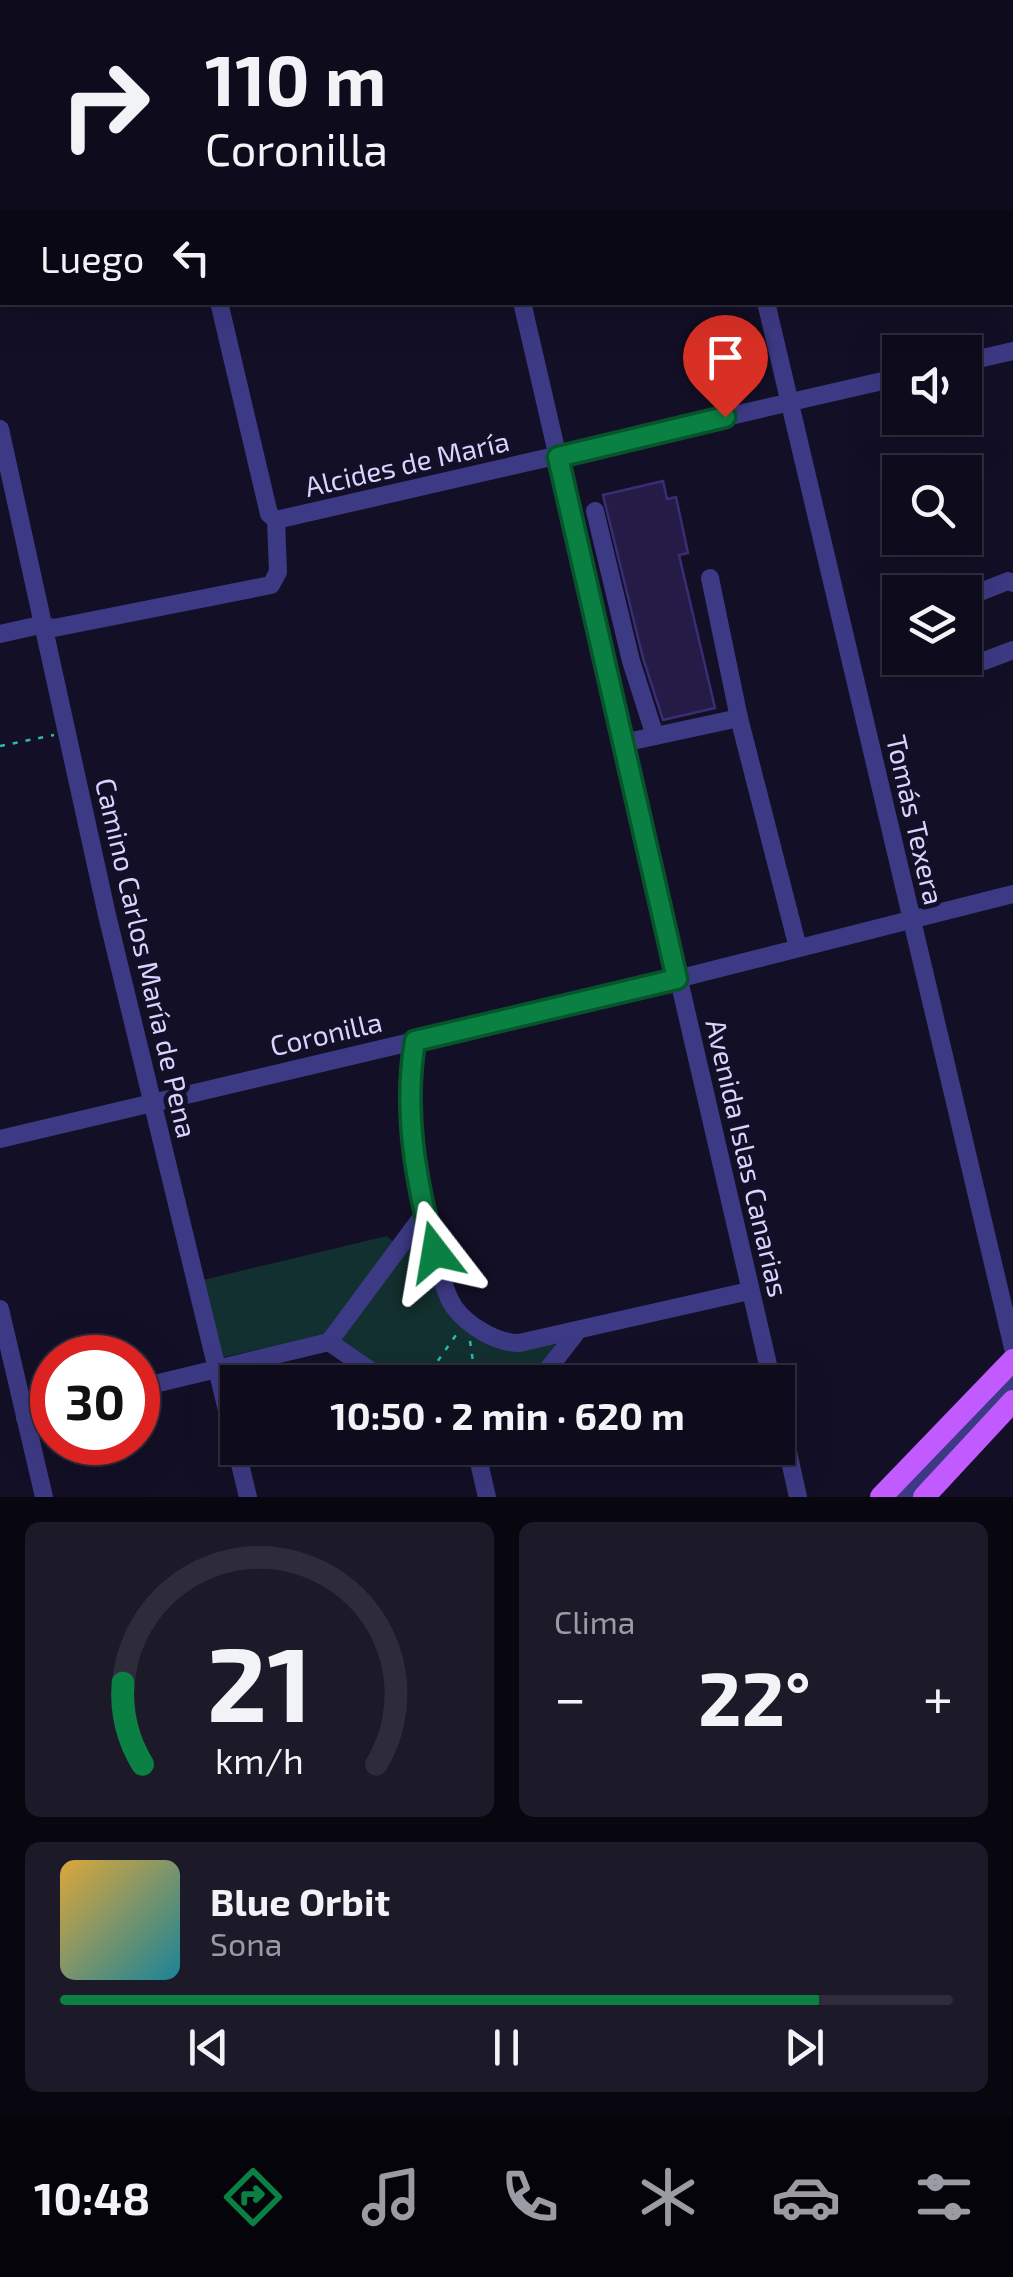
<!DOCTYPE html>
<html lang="es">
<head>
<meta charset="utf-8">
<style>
	body { margin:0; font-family:"Exo 2",sans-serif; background:#1c1929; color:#f1f3f6; height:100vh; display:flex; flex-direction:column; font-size:38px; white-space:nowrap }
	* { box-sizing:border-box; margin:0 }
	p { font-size:32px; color:#9b9ba3 }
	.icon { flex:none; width:55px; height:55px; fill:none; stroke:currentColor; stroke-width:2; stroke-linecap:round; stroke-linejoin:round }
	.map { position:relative; height:1497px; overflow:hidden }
	.sheet { display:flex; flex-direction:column; gap:25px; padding:25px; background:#08060f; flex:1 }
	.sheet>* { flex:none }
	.banner { position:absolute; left:0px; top:0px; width:1015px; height:305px; box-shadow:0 10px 40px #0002,0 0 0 2px #2e2b3b; background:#0e0b1c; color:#f1f3f6; overflow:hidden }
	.fabs { position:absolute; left:882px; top:335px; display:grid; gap:20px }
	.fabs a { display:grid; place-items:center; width:100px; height:100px; border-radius:0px; background:#0e0b1c; box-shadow:0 10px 40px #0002,0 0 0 2px #2e2b3b; font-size:50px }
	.speed { position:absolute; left:30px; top:1335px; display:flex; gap:20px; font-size:50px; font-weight:700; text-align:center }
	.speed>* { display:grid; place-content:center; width:130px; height:130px; border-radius:50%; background:#0e0b1c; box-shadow:0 10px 40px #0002,0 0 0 2px #2e2b3b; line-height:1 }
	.speed .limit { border:15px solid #d22; background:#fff; color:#111 }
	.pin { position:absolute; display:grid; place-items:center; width:85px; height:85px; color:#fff; margin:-102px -42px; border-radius:50% 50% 50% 0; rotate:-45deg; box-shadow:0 0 10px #0007 }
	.pin .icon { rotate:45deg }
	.me { position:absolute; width:110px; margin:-55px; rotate:346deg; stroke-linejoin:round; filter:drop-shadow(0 0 8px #0008) }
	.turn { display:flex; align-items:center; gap:35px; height:210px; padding:0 40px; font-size:45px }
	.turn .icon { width:130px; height:130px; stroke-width:2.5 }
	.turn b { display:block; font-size:70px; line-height:85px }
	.then { display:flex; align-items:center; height:95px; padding:0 40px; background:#0003; gap:20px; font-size:38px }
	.big { font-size:75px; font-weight:700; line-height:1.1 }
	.sheet .widget { flex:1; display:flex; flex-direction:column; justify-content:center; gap:15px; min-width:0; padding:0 35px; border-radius:15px; background:#1c1929 }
	.sheet .dial { align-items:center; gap:0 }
	.dial svg { height:260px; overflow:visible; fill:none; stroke:#2e2b3b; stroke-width:7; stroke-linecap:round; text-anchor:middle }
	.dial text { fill:#f1f3f6; stroke:none }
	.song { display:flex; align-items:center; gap:30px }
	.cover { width:120px; height:120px; border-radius:15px; background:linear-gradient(135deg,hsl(40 70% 55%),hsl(190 70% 35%)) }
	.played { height:10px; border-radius:5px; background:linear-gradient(90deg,#0b8043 85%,#2e2b3b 85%) }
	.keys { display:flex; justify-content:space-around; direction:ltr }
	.heat { display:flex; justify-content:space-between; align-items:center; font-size:55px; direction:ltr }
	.sheet .tiles { flex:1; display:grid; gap:25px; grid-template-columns:1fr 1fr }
	.widget:last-child { grid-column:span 2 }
	.trip { position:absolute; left:220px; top:1365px; width:575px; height:100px; border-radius:0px; background:#0e0b1c; box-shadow:0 10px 40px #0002,0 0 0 2px #2e2b3b; font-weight:700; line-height:100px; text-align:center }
	.tabs { display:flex; height:160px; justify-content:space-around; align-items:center; background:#06040b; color:#9b9ba3 }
	.tabs .icon { width:70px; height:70px }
	.tabs .active { color:#0b8043 }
	.tabs b { font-size:45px; color:#f1f3f6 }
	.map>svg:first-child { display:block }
	.green { fill:#12302f }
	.building { fill:#241b47; stroke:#3b2d73; stroke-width:2.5 }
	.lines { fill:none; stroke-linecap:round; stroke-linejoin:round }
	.path { stroke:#2fb8b0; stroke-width:2.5; stroke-dasharray:5 8; stroke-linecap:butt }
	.minor { stroke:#3d3a85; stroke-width:18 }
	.major { stroke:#c25bff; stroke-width:22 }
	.route-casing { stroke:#07532c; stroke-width:25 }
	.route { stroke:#0b8043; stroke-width:18 }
	.labels { text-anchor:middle; stroke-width:10; stroke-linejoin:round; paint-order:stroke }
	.street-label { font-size:28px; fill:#d9d4ff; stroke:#130f26 }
</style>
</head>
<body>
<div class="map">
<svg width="1013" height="1497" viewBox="0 0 1013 1497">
	<rect width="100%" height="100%" fill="#130f26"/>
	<!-- green -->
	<g class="green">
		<polygon points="419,1235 424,1239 442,1301 484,1338 555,1345 530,1382 398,1382 341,1340"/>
		<polygon points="387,1236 396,1244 324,1335 220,1358 203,1280"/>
	</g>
	<!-- building -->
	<polygon class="building" points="663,481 667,499 676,497 688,553 679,555 715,708 663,720 643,658 603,495"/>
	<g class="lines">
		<!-- path -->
		<g class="path">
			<polyline points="0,746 54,735"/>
			<polyline points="470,1341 476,1382"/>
			<polyline points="423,1382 456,1335"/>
			<polyline points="465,1382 523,1375"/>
		</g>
		<!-- minor -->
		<g class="minor">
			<polyline points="249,0 250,2"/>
			<polyline points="458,0 459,2"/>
			<polyline points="1004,0 1004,2"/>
			<polyline points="766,2 781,0"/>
			<polyline points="1012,33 1013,35"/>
			<polyline points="219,302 269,514 276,520"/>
			<polyline points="522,302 772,1382"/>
			<polyline points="766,302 1013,1348"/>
			<polyline points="965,362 1013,351"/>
			<polyline points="0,429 107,915 248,1497"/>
			<polyline points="595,511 631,661 655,736"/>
			<polyline points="276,520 900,377"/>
			<polyline points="710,578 739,718 798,948"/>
			<polyline points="965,598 1008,581 1013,583"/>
			<polyline points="0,634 40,625 54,628 271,585 278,572 276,520"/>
			<polyline points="965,648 970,656 984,661 1013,650"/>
			<polyline points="623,743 739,718"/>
			<path d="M415 1041C403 1113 417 1186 436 1256 441 1273 444 1292 454 1307 468 1326 496 1343 519 1343L749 1291"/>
			<polyline points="0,1139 677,979 1013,894"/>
			<polyline points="0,1309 44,1497"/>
			<polyline points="329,1342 424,1214"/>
			<polyline points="538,1382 576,1333"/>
			<polyline points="138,1388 329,1342 387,1382"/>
			<polyline points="778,1407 798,1497"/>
			<polyline points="25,1418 52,1411"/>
			<polyline points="482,1455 480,1467 487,1497"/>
			<polyline points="903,1497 1013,1381"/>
		</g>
		<!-- major -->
		<g class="major">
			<polyline points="881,1497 1013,1360"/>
			<polyline points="924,1497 1013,1401"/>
		</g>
	</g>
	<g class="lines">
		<!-- route casing -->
		<g class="route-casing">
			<path id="route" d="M435 1252C416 1184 403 1112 415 1041L677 979 558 457 725 417"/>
		</g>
		<!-- route -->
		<use href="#route" class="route"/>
	</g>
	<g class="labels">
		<!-- street labels -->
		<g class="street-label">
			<text transform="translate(407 464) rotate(-13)" y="10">Alcides de María</text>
			<text transform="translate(915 820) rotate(77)" y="10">Tomás Texera</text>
			<text transform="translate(146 958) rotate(77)" y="10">Camino Carlos María de Pena</text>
			<text transform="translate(326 1034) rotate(-13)" y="10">Coronilla</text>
			<text transform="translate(747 1158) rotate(77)" y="10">Avenida Islas Canarias</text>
		</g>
	</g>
</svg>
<div class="fabs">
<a><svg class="icon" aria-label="sound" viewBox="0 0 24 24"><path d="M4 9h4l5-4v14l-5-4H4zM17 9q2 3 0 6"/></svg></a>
<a><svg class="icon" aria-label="search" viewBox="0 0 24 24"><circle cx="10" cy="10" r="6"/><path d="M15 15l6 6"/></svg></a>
<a><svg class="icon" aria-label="layers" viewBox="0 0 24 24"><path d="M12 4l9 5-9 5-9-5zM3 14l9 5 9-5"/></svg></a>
</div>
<div class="speed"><div class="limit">30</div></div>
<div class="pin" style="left:725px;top:417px;background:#d93025"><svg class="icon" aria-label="arrive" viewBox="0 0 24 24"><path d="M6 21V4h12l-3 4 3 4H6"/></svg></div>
<svg class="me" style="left:435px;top:1252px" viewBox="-20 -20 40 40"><path d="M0-17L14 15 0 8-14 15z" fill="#0b8043" stroke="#fff" stroke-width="4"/></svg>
<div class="trip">10:50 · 2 min · 620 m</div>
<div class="banner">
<div class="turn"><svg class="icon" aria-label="right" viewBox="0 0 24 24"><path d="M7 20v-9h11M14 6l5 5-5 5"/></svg><div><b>110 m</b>Coronilla</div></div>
<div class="then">Luego<svg class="icon" aria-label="left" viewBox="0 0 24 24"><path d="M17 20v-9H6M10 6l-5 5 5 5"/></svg></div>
</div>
</div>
<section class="sheet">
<div class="tiles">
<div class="widget dial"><svg viewBox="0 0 100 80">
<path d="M14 69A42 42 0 1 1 86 69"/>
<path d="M14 69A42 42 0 0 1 8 44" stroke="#0b8043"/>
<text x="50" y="56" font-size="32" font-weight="700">21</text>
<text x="50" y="72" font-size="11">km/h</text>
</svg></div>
<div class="widget"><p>Clima</p>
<div class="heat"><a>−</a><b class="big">22°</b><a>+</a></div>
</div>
<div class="widget">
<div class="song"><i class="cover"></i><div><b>Blue Orbit</b><p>Sona</p></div></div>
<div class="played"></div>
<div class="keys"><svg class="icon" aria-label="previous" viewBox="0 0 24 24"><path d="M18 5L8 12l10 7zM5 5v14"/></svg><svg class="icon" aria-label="pause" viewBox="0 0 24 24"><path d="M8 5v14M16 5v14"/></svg><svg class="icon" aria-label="next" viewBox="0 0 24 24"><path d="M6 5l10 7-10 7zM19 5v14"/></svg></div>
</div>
</div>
</section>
<nav class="tabs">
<b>10:48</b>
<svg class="icon active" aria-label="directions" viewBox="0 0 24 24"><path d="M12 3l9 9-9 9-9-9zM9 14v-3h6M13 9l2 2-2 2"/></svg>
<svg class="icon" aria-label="music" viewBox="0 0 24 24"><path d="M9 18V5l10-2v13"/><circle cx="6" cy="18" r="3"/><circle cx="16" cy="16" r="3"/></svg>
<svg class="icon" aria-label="phone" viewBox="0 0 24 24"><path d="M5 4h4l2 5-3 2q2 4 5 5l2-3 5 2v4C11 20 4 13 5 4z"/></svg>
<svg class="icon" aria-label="climate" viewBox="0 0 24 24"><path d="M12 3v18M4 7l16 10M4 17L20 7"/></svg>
<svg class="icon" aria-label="car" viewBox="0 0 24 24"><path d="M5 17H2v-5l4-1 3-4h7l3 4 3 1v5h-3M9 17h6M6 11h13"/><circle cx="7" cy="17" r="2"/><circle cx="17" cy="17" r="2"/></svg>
<svg class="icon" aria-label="filters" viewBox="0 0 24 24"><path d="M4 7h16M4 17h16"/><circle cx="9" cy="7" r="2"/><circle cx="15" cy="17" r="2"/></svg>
</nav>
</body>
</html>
